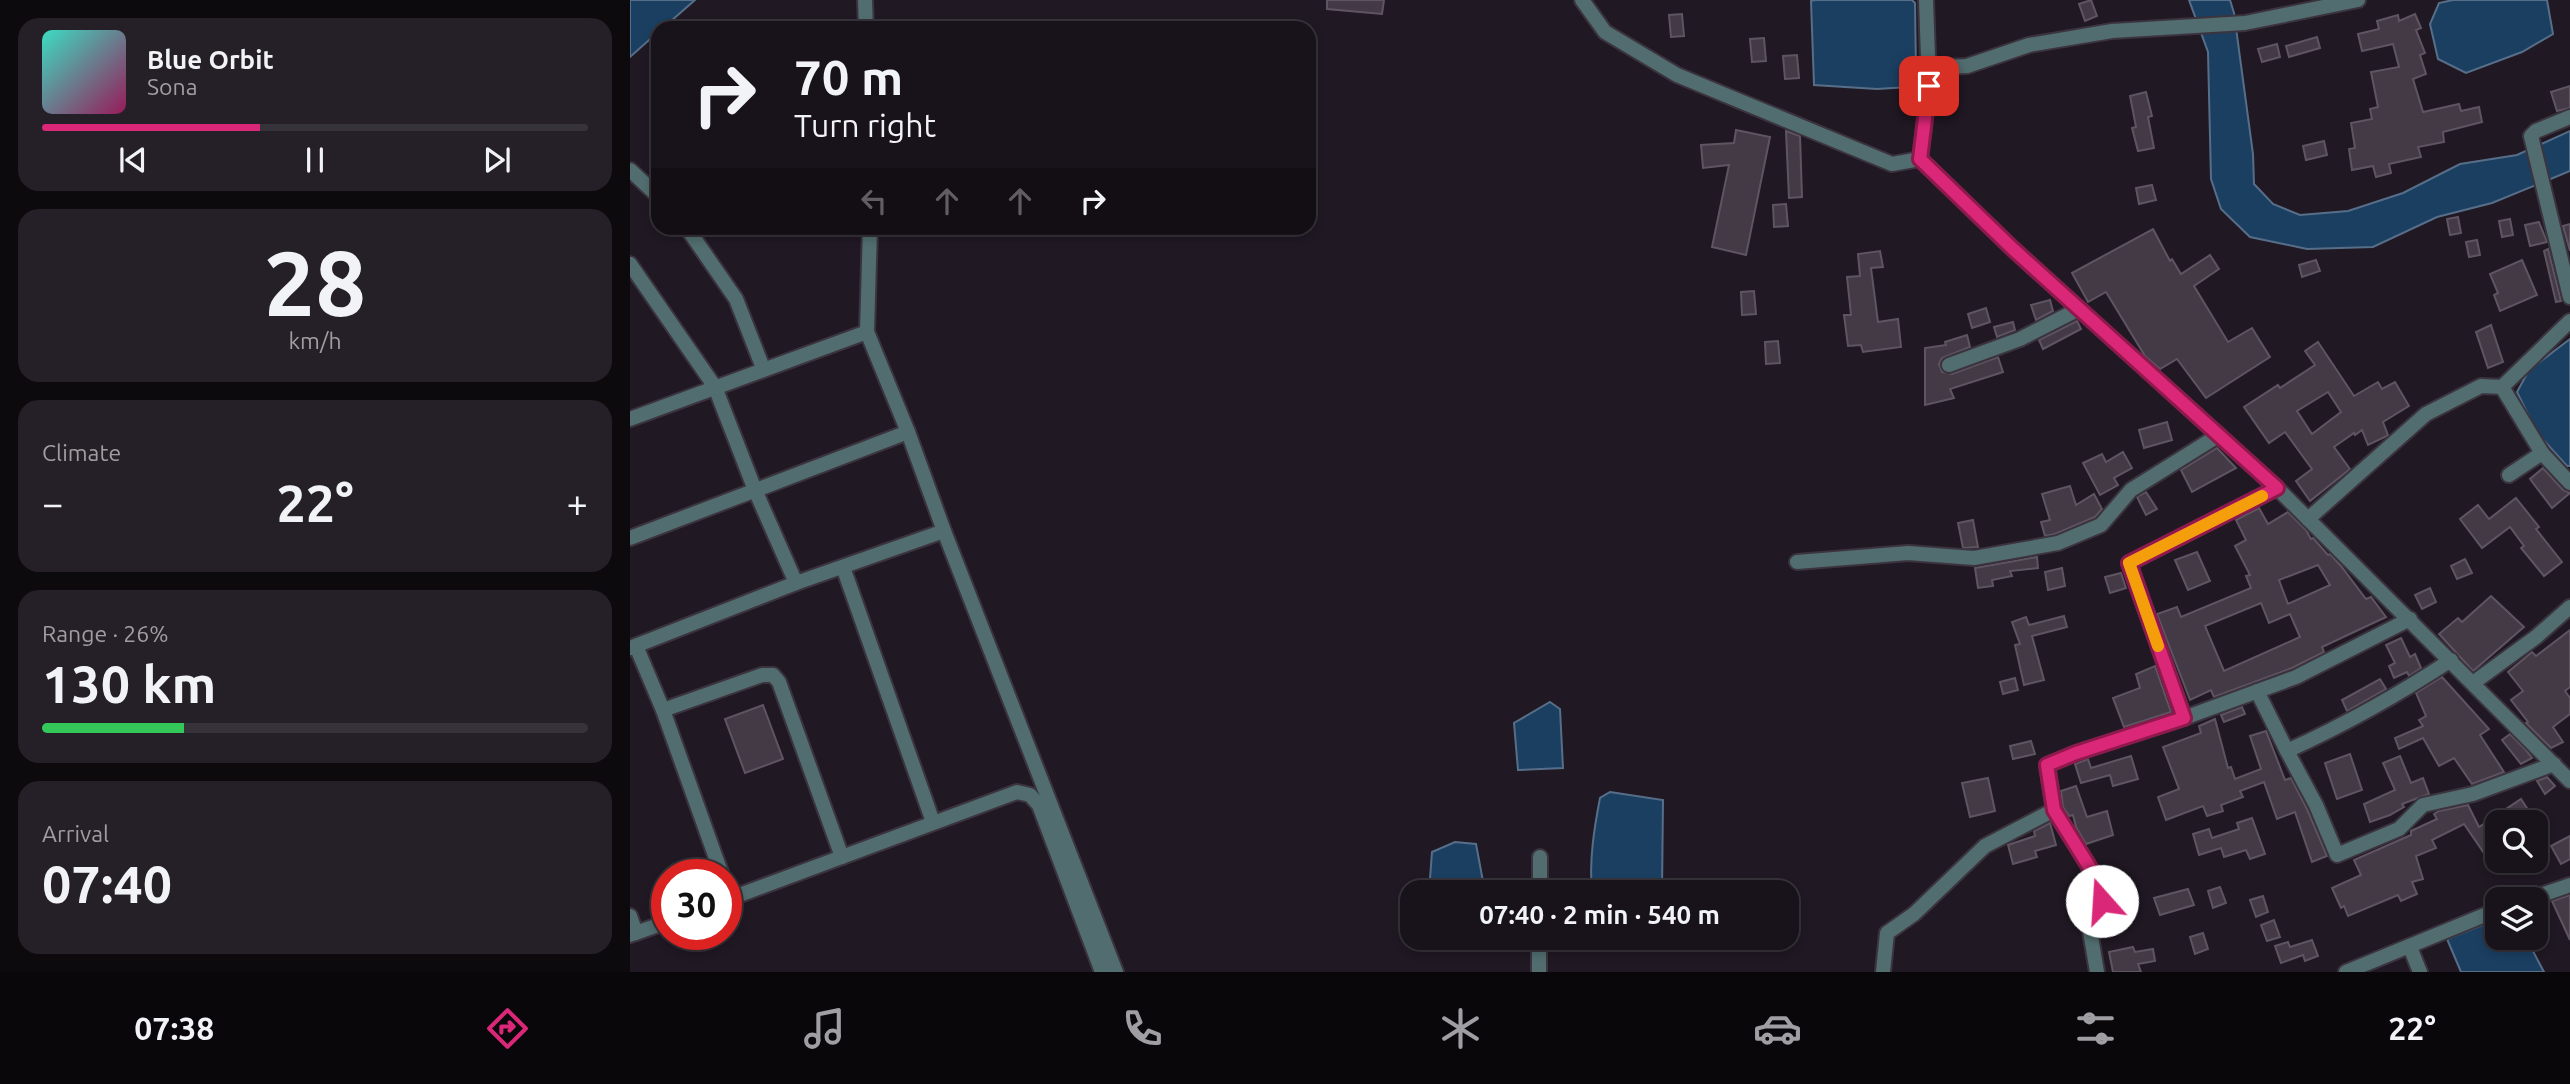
<!DOCTYPE html>
<html lang="en">
<head>
<meta charset="utf-8">
<style>
	body { margin:0; font-family:Ubuntu,sans-serif; background:#252027; color:#f1f3f6; height:100vh; display:flex; flex-direction:column; font-size:26px; white-space:nowrap }
	* { box-sizing:border-box; margin:0 }
	p { font-size:23px; color:#9f9ea2 }
	.icon { flex:none; width:38px; height:38px; fill:none; stroke:currentColor; stroke-width:2; stroke-linecap:round; stroke-linejoin:round }
	.map { position:relative; flex:1; overflow:hidden }
	.sheet { display:flex; flex-direction:column; gap:18px; padding:18px; background:#0d0a0e; width:630px }
	.sheet>* { flex:none }
	.banner { position:absolute; left:21px; top:21px; width:665px; height:214px; border-radius:21px; box-shadow:0 4px 10px #0003,0 0 0 2px #363239; background:#18121a; color:#f1f3f6; overflow:hidden }
	.controls { position:absolute; left:1855px; top:810px; display:grid; gap:14px }
	.controls a { display:grid; place-items:center; width:63px; height:63px; border-radius:14px; background:#18121a; box-shadow:0 4px 10px #0003,0 0 0 2px #363239; font-size:35px }
	.speed { position:absolute; left:21px; top:859px; display:flex; gap:14px; font-size:35px; font-weight:700; text-align:center }
	.speed>* { display:grid; place-content:center; width:91px; height:91px; border-radius:50%; background:#18121a; box-shadow:0 4px 10px #0003,0 0 0 2px #363239; line-height:1 }
	.speed .limit { border:10px solid #d22; background:#fff; color:#111 }
	.pin { position:absolute; display:grid; place-items:center; width:60px; height:60px; color:#fff; margin:-30px; border-radius:14px; box-shadow:0 4px 10px #0006 }
	.me { position:absolute; width:77px; margin:-38px; rotate:341deg; stroke-linejoin:round; filter:drop-shadow(0 0 5px #0008) }
	.turn { display:flex; align-items:center; gap:24px; height:147px; padding:0 28px; font-size:32px }
	.turn .icon { width:91px; height:91px; stroke-width:2.5 }
	.turn b { display:block; font-size:49px; line-height:60px }
	.lanes { display:flex; align-items:center; height:66px; padding:0 28px; background:#0003; justify-content:center; gap:35px; direction:ltr }
	.lanes .off { opacity:.35 }
	.big { font-size:52px; font-weight:700; line-height:1.1 }
	.sheet .tile { flex:1; display:flex; flex-direction:column; justify-content:center; gap:10px; min-width:0; padding:0 24px; border-radius:21px; background:#252027 }
	.sheet .dial { align-items:center; gap:0 }
	.dial b { font-size:91px; line-height:1 }
	.song { display:flex; align-items:center; gap:21px }
	.cover { width:84px; height:84px; border-radius:10px; background:linear-gradient(135deg,hsl(170 70% 55%),hsl(330 70% 35%)) }
	.played { height:7px; border-radius:4px; background:linear-gradient(90deg,#db2777 40%,#363239 40%) }
	.keys { display:flex; justify-content:space-around; direction:ltr }
	.heat { display:flex; justify-content:space-between; align-items:center; font-size:38px; direction:ltr }
	.charge { height:10px; border-radius:5px; background:linear-gradient(90deg,#34c759 26%,#363239 0) }
	.trip { position:absolute; left:770px; top:880px; width:399px; height:70px; border-radius:21px; background:#18121a; box-shadow:0 4px 10px #0003,0 0 0 2px #363239; font-weight:700; line-height:70px; text-align:center }
	.menu { display:flex; height:112px; justify-content:space-around; align-items:center; background:#0a070a; color:#9f9ea2 }
	.menu .icon { width:49px; height:49px }
	.menu .active { color:#db2777 }
	.menu b { font-size:32px; color:#f1f3f6 }
	main { display:flex; flex:1; min-height:0 }
	.map>svg:first-child { display:block }
	.water { fill:#1b3f61; stroke:#576e89; stroke-width:2 }
	.building { fill:#433a46; stroke:#5f5562; stroke-width:2; fill-rule:evenodd }
	.lines { fill:none; stroke-linecap:round; stroke-linejoin:round }
	.minor-casing { stroke:#3b343e; stroke-width:18 }
	.minor { stroke:#516d6f; stroke-width:14 }
	.route-casing { stroke:#8e194d; stroke-width:18 }
	.route { stroke:#db2777; stroke-width:12 }
	.slow { stroke:#f59e0b; stroke-width:12 }
</style>
</head>
<body>
<main>
<section class="sheet">
<div class="tile">
<div class="song"><i class="cover"></i><div><b>Blue Orbit</b><p>Sona</p></div></div>
<div class="played"></div>
<div class="keys"><svg class="icon" aria-label="previous" viewBox="0 0 24 24"><path d="M18 5L8 12l10 7zM5 5v14"/></svg><svg class="icon" aria-label="pause" viewBox="0 0 24 24"><path d="M8 5v14M16 5v14"/></svg><svg class="icon" aria-label="next" viewBox="0 0 24 24"><path d="M6 5l10 7-10 7zM19 5v14"/></svg></div>
</div>
<div class="tile dial"><b>28</b><p>km/h</p></div>
<div class="tile"><p>Climate</p>
<div class="heat"><a>−</a><b class="big">22°</b><a>+</a></div>
</div>
<div class="tile"><p>Range · 26%</p><b class="big">130 km</b><div class="charge"></div></div>
<div class="tile"><p>Arrival</p><b class="big">07:40</b></div>
</section>
<div class="map">
<svg width="1940" height="972" viewBox="0 0 1940 972">
	<rect width="100%" height="100%" fill="#201823"/>
	<!-- water -->
	<g class="water">
		<polygon points="0,0 65,0 33,28 28,28 28,32 0,57"/>
		<polygon points="1185,0 1282,0 1285,3 1286,72 1279,87 1247,89 1184,85 1181,1"/>
		<polygon points="1559,0 1600,0 1604,13 1623,154 1624,184 1643,204 1670,215 1718,211 1773,193 1830,164 1887,155 1940,131 1940,171 1862,203 1807,217 1743,247 1677,249 1620,237 1591,209 1581,179 1578,52"/>
		<polygon points="1823,0 1917,0 1923,34 1892,52 1836,73 1808,59 1800,24 1809,3"/>
		<polygon points="1940,339 1940,466 1937,466 1907,433 1887,392 1899,370"/>
		<polygon points="920,702 930,709 933,768 888,770 884,723"/>
		<path d="M980 792 1033 800 1032 892H962C959 861 964 829 970 798Z"/>
		<polygon points="825,842 846,844 855,892 799,892 802,852"/>
		<polygon points="1867,919 1867,938 1896,938 1914,972 1831,972 1817,939"/>
	</g>
	<!-- building -->
	<g class="building">
		<polygon points="697,0 754,0 752,14 697,9"/>
		<polygon points="1461,0 1467,16 1455,21 1449,4"/>
		<polygon points="1052,14 1054,36 1041,37 1039,15"/>
		<polygon points="1785,14 1791,28 1786,30 1795,53 1790,55 1796,74 1783,79 1793,112 1829,104 1831,111 1849,107 1852,122 1813,132 1814,142 1788,147 1791,157 1759,164 1761,173 1746,177 1743,166 1722,170 1719,149 1725,148 1721,123 1742,119 1740,109 1748,107 1741,72 1769,67 1763,44 1732,51 1728,34 1749,29 1747,21 1768,15 1769,21"/>
		<polygon points="1687,37 1690,48 1659,57 1656,46"/>
		<polygon points="1134,38 1136,61 1122,62 1120,39"/>
		<polygon points="1647,44 1650,57 1632,62 1628,49"/>
		<polygon points="1167,55 1169,78 1155,79 1153,56"/>
		<polygon points="1940,86 1940,108 1927,111 1921,92"/>
		<polygon points="1516,92 1522,116 1518,117 1524,148 1508,151 1502,128 1506,127 1500,96"/>
		<polygon points="1106,130 1140,137 1116,255 1082,247 1099,165 1073,168 1071,145 1104,143"/>
		<polygon points="1156,131 1170,136 1172,197 1159,198"/>
		<polygon points="1694,141 1697,155 1676,160 1673,146"/>
		<polygon points="1522,185 1526,200 1509,204 1506,188"/>
		<polygon points="1156,204 1158,226 1144,227 1143,205"/>
		<polygon points="1828,217 1831,233 1820,235 1817,219"/>
		<polygon points="1880,219 1883,235 1872,237 1869,221"/>
		<polygon points="1909,222 1917,242 1900,246 1895,225"/>
		<polygon points="1940,224 1940,251 1933,226"/>
		<polygon points="1523,229 1540,261 1542,259 1551,274 1580,255 1589,269 1564,286 1598,342 1622,328 1640,357 1576,398 1547,359 1530,369 1515,356 1476,292 1458,302 1442,273"/>
		<polygon points="1847,240 1850,255 1839,257 1836,242"/>
		<polygon points="1918,249 1931,301 1926,302 1914,251"/>
		<polygon points="1250,251 1253,267 1241,268 1248,322 1268,319 1271,347 1233,352 1231,345 1218,346 1214,315 1221,315 1217,277 1230,276 1228,254"/>
		<polygon points="1686,260 1690,271 1672,277 1669,265"/>
		<polygon points="1892,260 1907,295 1870,311 1864,295 1868,293 1860,274"/>
		<polygon points="1124,291 1126,314 1112,315 1111,292"/>
		<polygon points="1420,300 1423,311 1406,320 1401,305"/>
		<polygon points="1356,308 1360,322 1342,328 1338,314"/>
		<polygon points="1447,321 1451,329 1413,349 1409,340"/>
		<polygon points="1383,322 1385,330 1367,337 1364,327"/>
		<polygon points="1861,325 1873,362 1858,368 1846,332"/>
		<polygon points="1337,335 1340,347 1312,358 1309,364 1312,372 1322,374 1368,357 1373,372 1320,389 1324,398 1295,405 1295,348 1316,345 1315,342"/>
		<polygon points="1148,341 1150,363 1136,364 1135,342"/>
		<path d="M1688 342 1724 396 1748 382 1752 389 1765 382 1779 406 1753 422 1758 435 1755 437 1738 445 1732 430 1725 435 1724 433 1704 447 1720 469 1680 501 1666 481 1682 469 1655 432 1639 443 1614 407 1648 385 1650 388 1685 365 1675 351ZM1698 392 1711 412 1682 434 1667 411Z"/>
		<polygon points="1537,422 1542,440 1514,448 1509,430"/>
		<polygon points="1587,448 1606,468 1562,492 1551,470"/>
		<polygon points="1493,452 1502,468 1484,478 1488,485 1470,495 1453,463 1472,454 1476,462"/>
		<polygon points="1913,468 1933,490 1940,493 1922,508 1900,479"/>
		<polygon points="1440,486 1446,505 1464,494 1472,509 1465,517 1425,534 1415,536 1411,522 1420,520 1412,494"/>
		<polygon points="1516,492 1527,509 1516,515 1507,497"/>
		<polygon points="1886,498 1909,527 1906,529 1932,562 1914,576 1891,548 1894,546 1880,527 1852,548 1830,519 1848,505 1859,519"/>
		<path d="M1629 508 1638 524 1658 512 1676 530 1681 539 1683 538 1698 555 1700 554 1711 566 1736 599 1741 597 1756 617 1692 647 1694 652 1662 668 1584 697 1581 690 1560 700 1527 614 1547 607 1551 617 1621 588 1616 576 1620 575 1605 546 1616 540 1606 520ZM1688 565 1700 585 1658 604 1649 580ZM1631 603 1639 623 1660 614 1670 637 1594 671 1575 626Z"/>
		<polygon points="1343,520 1348,547 1333,548 1328,523"/>
		<polygon points="1567,552 1580,581 1558,590 1545,560"/>
		<polygon points="1407,557 1408,568 1380,571 1382,576 1362,580 1363,586 1348,588 1345,568"/>
		<polygon points="1835,559 1842,573 1827,579 1821,566"/>
		<polygon points="1432,568 1435,586 1418,590 1415,572"/>
		<polygon points="1491,573 1496,588 1480,593 1475,577"/>
		<polygon points="1800,588 1806,602 1792,609 1785,595"/>
		<polygon points="1861,596 1894,627 1843,671 1809,634 1828,618 1832,622"/>
		<polygon points="1434,616 1437,627 1402,636 1414,680 1394,685 1385,645 1390,644 1382,622 1396,617 1399,625"/>
		<polygon points="1940,630 1940,687 1935,691 1940,698 1940,714 1923,727 1933,742 1921,748 1896,723 1898,722 1881,700 1893,691 1878,672 1902,652 1906,656"/>
		<polygon points="1771,638 1780,657 1785,654 1791,668 1779,676 1777,672 1764,678 1759,666 1765,663 1756,645"/>
		<polygon points="1525,666 1541,712 1494,727 1483,698 1510,688 1506,674"/>
		<polygon points="1812,677 1859,729 1850,735 1874,772 1842,784 1824,758 1809,766 1793,738 1769,749 1765,738 1793,726 1789,720 1796,716 1786,693"/>
		<polygon points="1385,678 1388,690 1373,694 1370,682"/>
		<polygon points="1750,679 1756,689 1717,711 1712,700"/>
		<polygon points="133,705 153,759 115,773 95,719"/>
		<polygon points="1612,707 1615,714 1594,722 1591,715"/>
		<polygon points="1585,719 1598,768 1601,767 1605,779 1631,769 1620,736 1636,731 1655,780 1661,778 1677,809 1697,856 1682,862 1665,812 1647,819 1634,782 1610,791 1613,797 1591,805 1593,811 1577,816 1573,806 1536,820 1528,797 1549,789 1533,747 1571,733 1569,726"/>
		<polygon points="1880,734 1895,749 1902,758 1891,764 1872,740"/>
		<polygon points="1401,741 1405,754 1383,759 1380,746"/>
		<polygon points="1720,754 1732,790 1707,799 1695,763"/>
		<polygon points="1501,756 1508,779 1483,786 1480,775 1451,783 1445,764 1458,759 1461,768"/>
		<polygon points="1770,756 1781,783 1793,778 1799,794 1772,804 1774,807 1760,815 1740,822 1734,804 1765,790 1753,763"/>
		<polygon points="1917,777 1925,786 1915,794 1907,781"/>
		<polygon points="1358,778 1365,811 1340,817 1332,783"/>
		<polygon points="1446,786 1457,817 1477,811 1483,835 1456,844 1446,827 1443,815 1439,816 1433,807 1431,791"/>
		<polygon points="1891,799 1906,822 1867,822 1867,848 1856,856 1834,824 1802,840 1806,848 1786,856 1793,879 1782,882 1787,894 1771,901 1768,895 1718,916 1714,906 1711,908 1702,888 1731,875 1724,860 1781,835 1781,831 1807,819 1804,814 1809,811 1838,805 1849,827"/>
		<polygon points="1622,818 1635,854 1620,859 1616,850 1594,857 1591,848 1569,855 1563,834 1579,829 1582,838 1609,829 1607,823"/>
		<polygon points="1420,823 1426,845 1405,851 1407,857 1383,864 1378,845 1405,836 1404,831"/>
		<polygon points="1940,836 1940,859 1931,864 1921,846"/>
		<polygon points="1590,887 1596,903 1583,908 1578,891"/>
		<polygon points="1558,889 1564,905 1530,915 1524,898"/>
		<polygon points="1940,895 1940,940 1922,901"/>
		<polygon points="1633,896 1638,912 1626,917 1620,900"/>
		<polygon points="1644,920 1650,937 1637,941 1631,925"/>
		<polygon points="1573,933 1578,949 1565,954 1560,937"/>
		<polygon points="1682,940 1688,956 1675,961 1673,955 1651,963 1645,946 1658,942 1660,947"/>
		<polygon points="1503,947 1505,952 1523,949 1525,961 1508,964 1511,972 1483,972 1479,952"/>
	</g>
	<g class="lines">
		<!-- minor casing -->
		<g class="minor-casing">
			<g id="minor">
				<polyline points="235,0 236,28"/>
				<polyline points="952,0 975,32 1047,75 1262,164 1290,159 1383,249 1647,488 1940,781"/>
				<polyline points="1299,68 1337,66 1399,45 1482,31 1615,23 1728,0"/>
				<polyline points="1940,117 1906,131 1901,136 1940,297"/>
				<polyline points="1290,159 1299,86 1296,0"/>
				<polyline points="0,170 28,196"/>
				<polyline points="57,228 106,299 133,368"/>
				<polyline points="0,264 85,387 125,490 166,583"/>
				<polyline points="237,332 240,228"/>
				<polyline points="1319,365 1390,339 1449,309"/>
				<polyline points="1872,387 1912,453 1940,483"/>
				<polyline points="0,419 237,332 278,432 314,531 486,972"/>
				<polyline points="1879,475 1912,453"/>
				<polyline points="1678,519 1796,414 1851,386 1872,387 1940,321"/>
				<polyline points="0,538 278,432"/>
				<polyline points="1167,562 1278,553 1344,558 1428,543 1471,525 1501,490 1589,435"/>
				<polyline points="213,567 303,822"/>
				<polyline points="6,646 33,710 92,875"/>
				<polyline points="0,648 166,583 314,531"/>
				<polyline points="1843,683 1906,637 1940,607"/>
				<path d="M1627 691 1657 751C1714 725 1768 695 1821 660"/>
				<polyline points="33,710 132,675 143,675 149,682 212,857"/>
				<polyline points="1554,718 1666,677 1780,619"/>
				<polyline points="1657,751 1686,805 1707,855 1769,829 1793,805 1843,794 1924,764"/>
				<polyline points="1424,810 1465,876 1478,926 1460,931 1467,972"/>
				<polyline points="910,892 910,857"/>
				<polyline points="96,900 387,792 400,795 409,805 472,972"/>
				<polyline points="1897,900 1940,885"/>
				<polyline points="0,916 6,933"/>
				<polyline points="0,935 37,922"/>
				<polyline points="1780,947 1790,972"/>
				<polyline points="909,972 909,938"/>
				<polyline points="1253,972 1257,933 1284,914 1355,846 1424,810 1417,765 1446,753 1554,718 1499,563 1647,488"/>
				<polyline points="1716,972 1867,910"/>
			</g>
		</g>
		<!-- minor -->
		<use href="#minor" class="minor"/>
	</g>
	<g class="lines">
		<!-- route casing -->
		<g class="route-casing">
			<polyline id="route" points="1299,86 1290,159 1383,249 1647,488 1499,563 1554,718 1446,753 1417,765 1424,810 1465,876 1472,901"/>
		</g>
		<!-- route -->
		<use href="#route" class="route"/>
		<!-- slow -->
		<polyline class="slow" points="1528,646 1499,563 1632,496"/>
	</g>
</svg>
<div class="controls">
<a><svg class="icon" aria-label="search" viewBox="0 0 24 24"><circle cx="10" cy="10" r="6"/><path d="M15 15l6 6"/></svg></a>
<a><svg class="icon" aria-label="layers" viewBox="0 0 24 24"><path d="M12 4l9 5-9 5-9-5zM3 14l9 5 9-5"/></svg></a>
</div>
<div class="speed"><div class="limit">30</div></div>
<div class="pin" style="left:1299px;top:86px;background:#d93025"><svg class="icon" aria-label="arrive" viewBox="0 0 24 24"><path d="M6 21V4h12l-3 4 3 4H6"/></svg></div>
<svg class="me" style="left:1472px;top:901px" viewBox="-20 -20 40 40"><circle r="19" fill="#fff"/><path d="M0-13L10 11 0 6-10 11z" fill="#db2777"/></svg>
<div class="trip">07:40 · 2 min · 540 m</div>
<div class="banner">
<div class="turn"><svg class="icon" aria-label="right" viewBox="0 0 24 24"><path d="M7 20v-9h11M14 6l5 5-5 5"/></svg><div><b>70 m</b>Turn right</div></div>
<div class="lanes"><svg class="icon off" aria-label="left" viewBox="0 0 24 24"><path d="M17 20v-9H6M10 6l-5 5 5 5"/></svg><svg class="icon off" aria-label="ahead" viewBox="0 0 24 24"><path d="M12 20V5M6 11l6-6 6 6"/></svg><svg class="icon off" aria-label="ahead" viewBox="0 0 24 24"><path d="M12 20V5M6 11l6-6 6 6"/></svg><svg class="icon" aria-label="right" viewBox="0 0 24 24"><path d="M7 20v-9h11M14 6l5 5-5 5"/></svg></div>
</div>
</div>
</main>
<nav class="menu">
<b>07:38</b>
<svg class="icon active" aria-label="directions" viewBox="0 0 24 24"><path d="M12 3l9 9-9 9-9-9zM9 14v-3h6M13 9l2 2-2 2"/></svg>
<svg class="icon" aria-label="music" viewBox="0 0 24 24"><path d="M9 18V5l10-2v13"/><circle cx="6" cy="18" r="3"/><circle cx="16" cy="16" r="3"/></svg>
<svg class="icon" aria-label="phone" viewBox="0 0 24 24"><path d="M5 4h4l2 5-3 2q2 4 5 5l2-3 5 2v4C11 20 4 13 5 4z"/></svg>
<svg class="icon" aria-label="climate" viewBox="0 0 24 24"><path d="M12 3v18M4 7l16 10M4 17L20 7"/></svg>
<svg class="icon" aria-label="car" viewBox="0 0 24 24"><path d="M5 17H2v-5l4-1 3-4h7l3 4 3 1v5h-3M9 17h6M6 11h13"/><circle cx="7" cy="17" r="2"/><circle cx="17" cy="17" r="2"/></svg>
<svg class="icon" aria-label="filters" viewBox="0 0 24 24"><path d="M4 7h16M4 17h16"/><circle cx="9" cy="7" r="2"/><circle cx="15" cy="17" r="2"/></svg>
<b>22°</b>
</nav>
</body>
</html>
